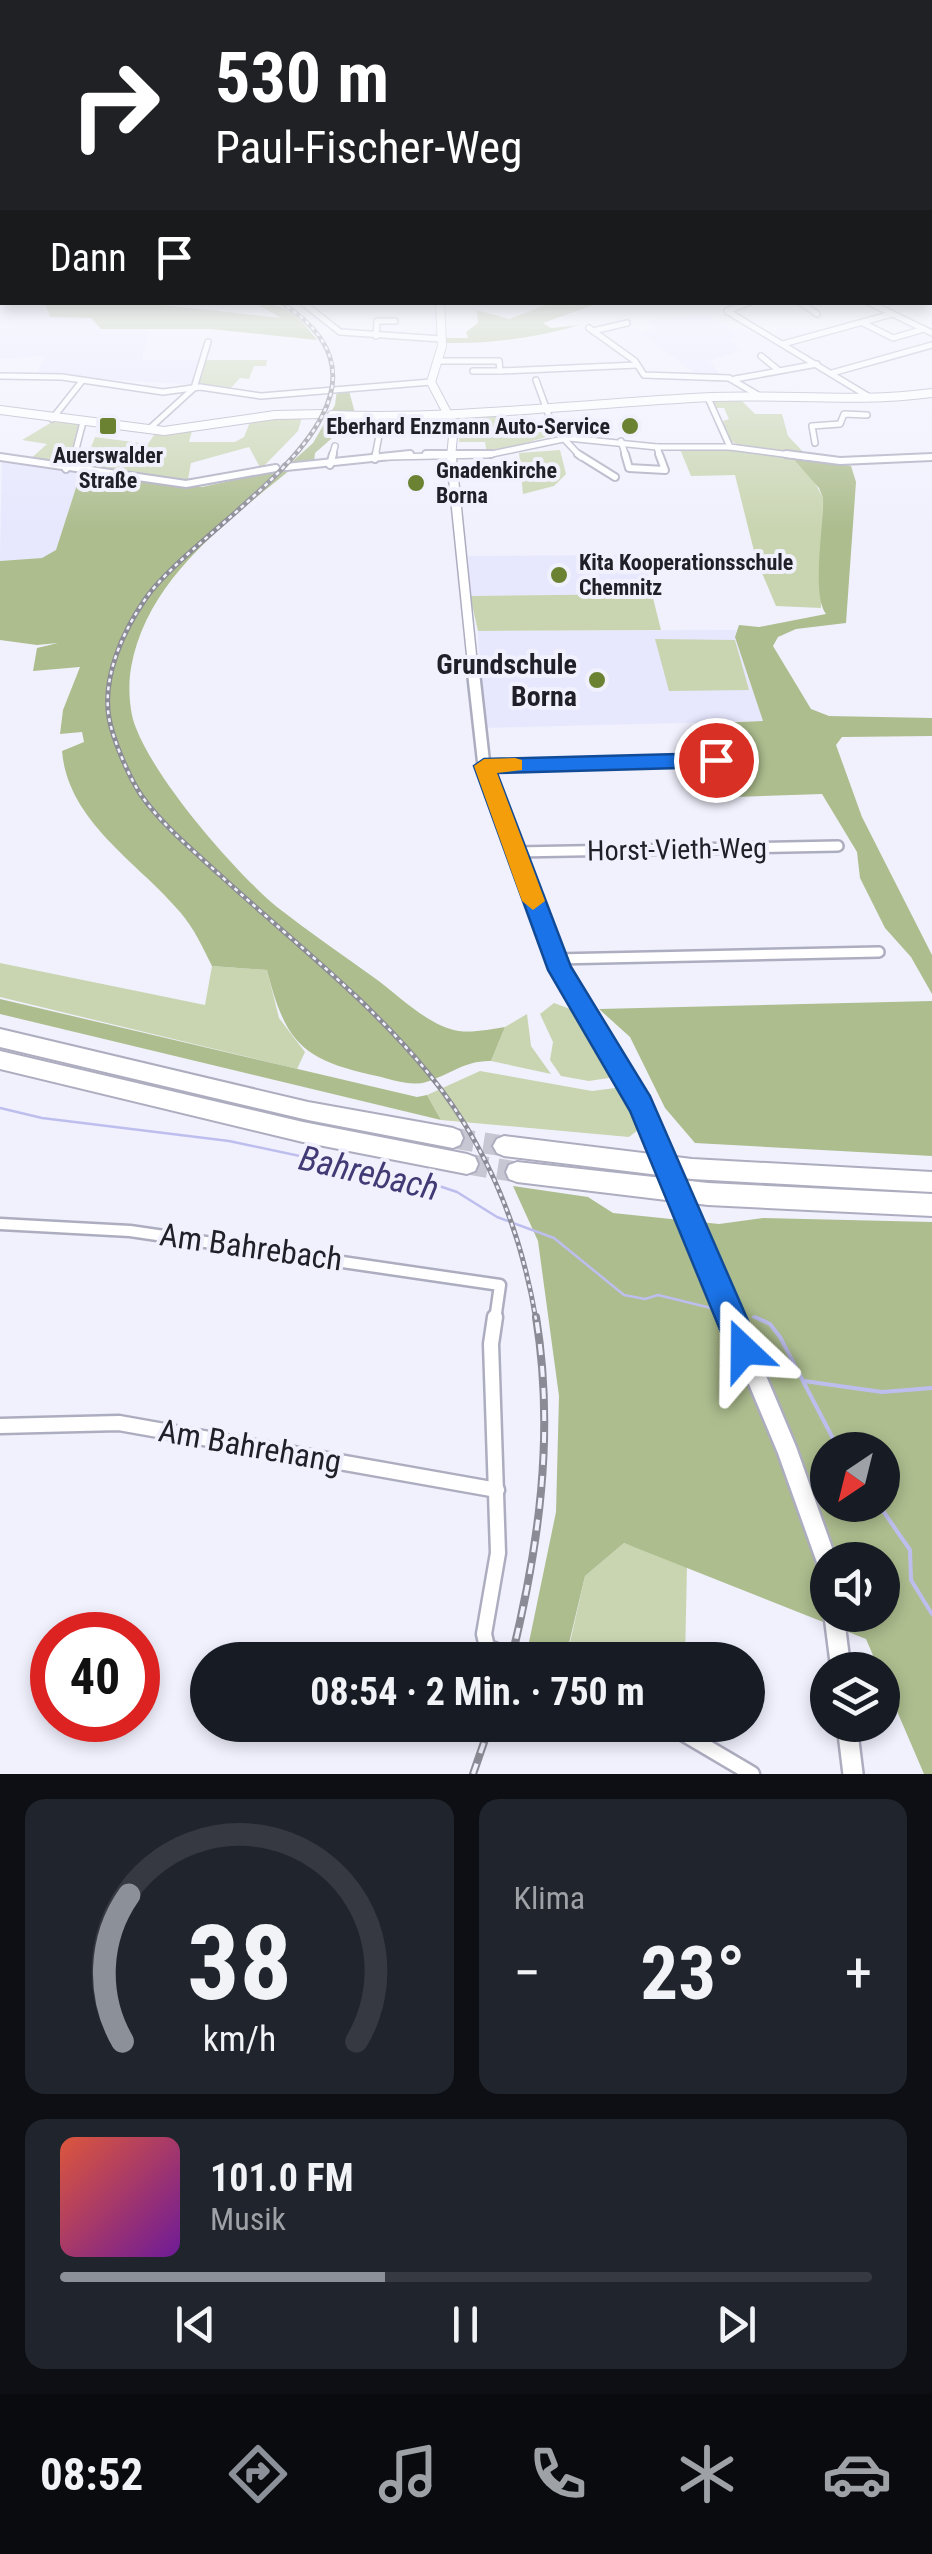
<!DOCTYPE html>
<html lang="de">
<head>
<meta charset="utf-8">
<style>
	body { margin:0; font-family:"Roboto Condensed",sans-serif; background:#20242c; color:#f1f3f6; height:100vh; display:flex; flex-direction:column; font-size:38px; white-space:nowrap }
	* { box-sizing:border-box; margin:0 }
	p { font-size:32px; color:#9ea1a6 }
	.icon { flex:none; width:55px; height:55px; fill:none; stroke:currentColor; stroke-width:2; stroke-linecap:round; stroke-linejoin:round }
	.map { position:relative; height:1774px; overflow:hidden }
	.panel { display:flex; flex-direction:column; gap:25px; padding:25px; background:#0d0f14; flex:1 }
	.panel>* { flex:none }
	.guide { position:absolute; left:0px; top:0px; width:932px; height:305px; box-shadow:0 5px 15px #0003; background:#202124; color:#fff; overflow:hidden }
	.needle { width:65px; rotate:215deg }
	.fabs { position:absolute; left:810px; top:1432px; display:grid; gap:20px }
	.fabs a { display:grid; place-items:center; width:90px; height:90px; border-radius:50%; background:#171b24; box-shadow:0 5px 15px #0003; font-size:50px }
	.speed { position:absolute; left:30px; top:1612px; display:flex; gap:20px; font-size:50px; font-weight:700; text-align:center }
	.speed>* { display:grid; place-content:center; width:130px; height:130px; border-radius:50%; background:#171b24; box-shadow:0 5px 15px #0003; line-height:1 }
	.speed .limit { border:15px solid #d22; background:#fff; color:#111 }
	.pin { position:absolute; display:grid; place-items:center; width:85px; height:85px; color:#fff; margin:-42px; border:5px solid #fff; border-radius:50%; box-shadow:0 2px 10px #0007 }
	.me { position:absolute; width:110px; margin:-55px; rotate:337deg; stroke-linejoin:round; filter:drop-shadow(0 0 8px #0008) }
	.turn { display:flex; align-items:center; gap:35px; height:210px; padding:0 50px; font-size:45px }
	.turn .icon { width:130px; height:130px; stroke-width:2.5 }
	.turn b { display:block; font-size:70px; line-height:85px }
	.then { display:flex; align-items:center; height:95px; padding:0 50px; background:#0003; gap:20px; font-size:38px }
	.big { font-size:75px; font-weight:700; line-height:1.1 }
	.panel .card { flex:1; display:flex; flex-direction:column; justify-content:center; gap:15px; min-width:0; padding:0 35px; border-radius:20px; background:#20242c }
	.panel .dial { align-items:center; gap:0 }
	.dial svg { height:260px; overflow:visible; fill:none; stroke:#363941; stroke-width:7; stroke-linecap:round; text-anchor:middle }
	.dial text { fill:#f1f3f6; stroke:none }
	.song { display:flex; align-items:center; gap:30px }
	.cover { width:120px; height:120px; border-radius:15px; background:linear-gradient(135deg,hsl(10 70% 55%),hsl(280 70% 35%)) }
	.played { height:10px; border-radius:5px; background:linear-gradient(90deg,#8c9099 40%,#363941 40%) }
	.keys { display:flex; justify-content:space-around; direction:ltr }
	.heat { display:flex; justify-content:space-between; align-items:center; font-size:55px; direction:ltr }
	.panel .tiles { flex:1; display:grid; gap:25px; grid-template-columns:1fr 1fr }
	.card:last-child { grid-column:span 2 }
	.trip { position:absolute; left:190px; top:1642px; width:575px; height:100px; border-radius:50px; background:#171b24; box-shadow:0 5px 15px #0003; font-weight:700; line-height:100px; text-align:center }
	.menu { display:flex; height:160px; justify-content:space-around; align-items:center; background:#090b0e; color:#9ea1a6 }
	.menu .icon { width:70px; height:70px }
	.menu .selected { color:#8c9099 }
	.menu b { font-size:45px; color:#f1f3f6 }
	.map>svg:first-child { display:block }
	.built { fill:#e7e7fe }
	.green { fill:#c9d5b1 }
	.forest { fill:#adbd8e; fill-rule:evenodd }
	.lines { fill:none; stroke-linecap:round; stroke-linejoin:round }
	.stream-far1 { stroke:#bebeee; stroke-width:2.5 }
	.stream { stroke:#bebeee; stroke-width:4 }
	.highway-tunnel { stroke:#c6c7d2; stroke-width:21; stroke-dasharray:21 10; stroke-linecap:butt }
	.street-far4-casing { stroke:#adadc0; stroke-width:8 }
	.street-far3-casing { stroke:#adadc0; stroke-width:10 }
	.street-far2-casing { stroke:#adadc0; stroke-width:14 }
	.street-far1-casing { stroke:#adadc0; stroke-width:15 }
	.street-casing { stroke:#adadc0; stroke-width:19 }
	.secondary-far4-casing { stroke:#adadc0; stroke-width:10 }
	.secondary-far3-casing { stroke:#adadc0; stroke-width:12 }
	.secondary-far2-casing { stroke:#adadc0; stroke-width:16 }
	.secondary-far1-casing { stroke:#adadc0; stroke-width:20 }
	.secondary-casing { stroke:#adadc0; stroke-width:24 }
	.highway-casing { stroke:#adadc0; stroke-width:4 }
	.street-far4 { stroke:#fff; stroke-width:5 }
	.street-far3 { stroke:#fff; stroke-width:6 }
	.street-far2 { stroke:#fff; stroke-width:9 }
	.street-far1 { stroke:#fff; stroke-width:10 }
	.street { stroke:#fff; stroke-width:14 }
	.secondary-far4 { stroke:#fff; stroke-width:8 }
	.secondary-far3 { stroke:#fff; stroke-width:9 }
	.secondary-far2 { stroke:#fff; stroke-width:11 }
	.secondary-far1 { stroke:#fff; stroke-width:15 }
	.secondary { stroke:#fff; stroke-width:19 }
	.highway { fill:#fff; fill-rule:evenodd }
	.rail-far1-casing { stroke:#8b8b95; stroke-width:5 }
	.rail-casing { stroke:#8b8b95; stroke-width:8 }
	.rail-far1 { stroke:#f0f1fd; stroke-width:2.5; stroke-dasharray:4; stroke-linecap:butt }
	.rail { stroke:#f0f1fd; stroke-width:4; stroke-dasharray:11; stroke-linecap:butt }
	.secondary-bridge-casing { stroke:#adadc0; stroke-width:20; stroke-linecap:butt }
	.secondary-bridge { stroke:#fff; stroke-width:15 }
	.route { fill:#1a73e8; stroke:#114b97; stroke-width:2.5 }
	.slow { fill:#f59e0b }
	.poi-dot { fill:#6b8233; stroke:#f0f1fd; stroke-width:4 }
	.labels { text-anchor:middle; stroke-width:8; stroke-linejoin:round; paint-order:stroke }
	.far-poi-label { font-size:22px; font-weight:bold; fill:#202028; stroke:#f0f1fd; text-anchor:start }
	.poi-label { font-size:28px; font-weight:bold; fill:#202028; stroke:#f0f1fd; text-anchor:end }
	.street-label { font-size:28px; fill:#202028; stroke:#f0f1fd }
	.near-street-label { font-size:32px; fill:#202028; stroke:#f0f1fd }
	.near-water-label { font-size:35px; font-style:italic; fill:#403a75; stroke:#f0f1fd }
</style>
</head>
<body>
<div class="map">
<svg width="932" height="1774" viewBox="0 0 932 1774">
	<rect width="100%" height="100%" fill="#f0f1fd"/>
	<!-- built -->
	<g class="built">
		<polygon points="0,280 2,302 45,303 50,317 91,318 101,329 149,331 142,360 206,360 197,385 36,375 45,356 0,359"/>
		<polygon points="707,315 740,336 729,340 741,350 710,361 721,376 698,376 641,333 657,330 647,321"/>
		<polygon points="2,460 81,472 56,550 42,558 0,561"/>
		<polygon points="643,555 652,594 470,596 468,556"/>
		<polygon points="737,630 735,637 763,721 482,728 478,631"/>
	</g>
	<!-- green -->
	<g class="green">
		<polygon points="206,360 267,360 266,366 254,366 249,379 240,378 229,390 197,385"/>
		<polygon points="740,399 755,414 782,414 788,436 806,455 789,454 813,479 823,498 821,608 776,606 756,559 735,475 691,476 680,449 741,446 728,440 723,421 729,419 724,408 714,408 710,400"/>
		<polygon points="498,410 502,425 546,421 550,436 487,454 485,442 459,442 461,414"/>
		<polygon points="302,417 298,431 261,469 249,447 191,463 188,479 200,479 191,482 91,468 90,450 95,437 148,444 156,432 192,431 189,442 235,442 244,437 250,422"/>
		<polygon points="52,422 78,423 79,443 66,466 27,462 47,444 22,440"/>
		<polygon points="560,450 566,474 554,486 523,494 519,453"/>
		<polygon points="652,594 661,630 478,631 470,596"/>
		<polygon points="655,639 735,640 749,690 669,691"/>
		<polygon points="0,963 205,1005 212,966 267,970 279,1018 305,1052 297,1069 0,997"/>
		<polygon points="554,1003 573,1010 615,1077 589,1081 561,1076 550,1060 553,1042 540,1014"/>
		<polygon points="527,1014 531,1046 551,1074 491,1061 505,1027"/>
		<polygon points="480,1071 592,1091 623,1087 642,1127 629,1137 441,1120 427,1095"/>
		<polygon points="624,1543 687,1565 685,1660 566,1660 585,1576"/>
	</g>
	<!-- forest -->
	<g class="forest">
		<path d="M554 302 599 303 543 323 551 328 580 325C535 338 490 344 446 343V338H468L466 332 478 323 477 310 509 319Z"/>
		<path d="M45 303H144L281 318 255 303C284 302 300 317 317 340L210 329H101L91 318 50 317Z"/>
		<path d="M348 387 356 417 315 453 314 462 296 465C230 520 147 577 131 668 128 685 129 712 136 728 157 782 233 870 277 907 309 932 343 955 376 979 399 996 430 1027 459 1031 473 1033 491 1029 505 1027L491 1061C466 1060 449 1075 426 1082 410 1087 388 1078 372 1075 301 1059 285 1041 267 970L212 966C203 948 194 928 180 912 138 862 68 822 62 751L84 742 82 732 60 734 63 710 80 667 33 671 37 648 58 643 37 645 0 640V561L42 558 56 550 81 472 202 487 284 469 313 443 335 405 337 389Z"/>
		<path d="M790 455 851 466 856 482 846 623 796 629 778 637 773 646 811 709 829 716 932 718V736L842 737 836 745 862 817 932 955V994L911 957 885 928 860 878 857 852 822 794 734 797 715 723 763 721 735 637 739 625 759 627 826 614C811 594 824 526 823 498L819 488Z"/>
		<polygon points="0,999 417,1097 427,1095 441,1120 0,1014"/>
		<polygon points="932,1001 932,1156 695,1143 665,1108 630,1037 599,1009"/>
		<path d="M513 1186 588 1197 613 1213 719 1224 763 1218 932 1222V1774H924L866 1639 624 1543 585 1576 565 1660 528 1647 556 1512 559 1396 538 1241ZM828 1450H882V1505H828ZM828 1560H882V1615H828Z"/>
	</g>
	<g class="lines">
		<!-- stream-far1 -->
		<g class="stream-far1">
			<polyline points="0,1108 42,1118 229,1141 436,1185 457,1192 497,1217 554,1238 624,1295 645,1299 658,1295 711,1308"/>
			<polyline points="753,1317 762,1320"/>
		</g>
		<!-- stream -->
		<g class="stream">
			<polyline points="755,1317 770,1324 780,1337 839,1450"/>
			<polyline points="804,1381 882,1392 932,1388"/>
			<polyline points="879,1505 910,1550 911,1580 932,1614"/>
		</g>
		<!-- highway-tunnel -->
		<g class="highway-tunnel">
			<polyline points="453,1138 504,1146"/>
			<polyline points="467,1164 517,1172"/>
		</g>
		<!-- street-far4 casing -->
		<g class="street-far4-casing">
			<g id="street-far4">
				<polyline points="302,302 340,332 441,339"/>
				<polyline points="800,302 817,314"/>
				<polyline points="868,302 932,333"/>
				<polyline points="727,311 871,398"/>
				<polyline points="727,311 750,302"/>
				<polyline points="863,323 893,338 924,329"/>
				<polyline points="589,328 635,361 644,375 729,378 758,395"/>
				<polyline points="593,331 627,323"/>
				<polyline points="376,336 377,321 395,321"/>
				<polyline points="783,344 892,314"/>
				<polyline points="761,356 777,369"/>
				<polyline points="438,361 499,361 500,371 637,365"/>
				<polyline points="473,371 500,371"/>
				<polyline points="832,373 932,345"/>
				<polyline points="0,376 62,377 163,392 200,387 261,396 431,382"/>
				<polyline points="735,379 817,364"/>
				<polyline points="536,380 553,427 581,457"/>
				<polyline points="708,398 730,447"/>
				<polyline points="52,419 82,381"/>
				<polyline points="149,429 194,388 208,342"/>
				<polyline points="372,430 380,430 375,457"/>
				<polyline points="621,441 626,457"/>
				<polyline points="815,443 812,426 840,424 844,414 867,415"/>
				<polyline points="657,447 660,457"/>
				<polyline points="74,457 83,422"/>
				<polyline points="332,457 335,446"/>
				<polyline points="386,457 487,455 568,438 657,447 730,447 806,457"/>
			</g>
		</g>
		<!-- street-far3 casing -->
		<g class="street-far3-casing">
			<g id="street-far3">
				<polyline points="426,454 491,454"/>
				<polyline points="578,454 615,477"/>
				<polyline points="625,454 629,468 665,470 659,454"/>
				<polyline points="786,454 840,461 932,457"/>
				<polyline points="0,457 186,484 276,468"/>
				<polyline points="375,459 376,454"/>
				<polyline points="330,465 333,454"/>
				<polyline points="286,467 410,454"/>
				<polyline points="66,469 75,454"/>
			</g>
		</g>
		<!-- street-far2 casing -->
		<g class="street-far2-casing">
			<g id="street-far2">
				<polyline points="484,766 716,760"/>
				<polyline points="516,852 838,846"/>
				<polyline points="555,959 879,952"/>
			</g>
		</g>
		<!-- street-far1 casing -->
		<g class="street-far1-casing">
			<polyline id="street-far1" points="0,1224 130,1231 500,1285 495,1320"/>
		</g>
		<!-- street casing -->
		<g class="street-casing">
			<g id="street">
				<polyline points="495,1317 491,1344 498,1553 484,1634 487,1647 502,1653"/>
				<polyline points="0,1426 119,1423 497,1490"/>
				<polyline points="669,1725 752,1774"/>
			</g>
		</g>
		<!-- secondary-far4 casing -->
		<g class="secondary-far4-casing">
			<g id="secondary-far4">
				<polyline points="440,302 442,346 431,382 454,426 451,457"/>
				<polyline points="0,410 164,431 275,415 323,414"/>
				<path d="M332 415C459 420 585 403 712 397 785 394 859 403 932 393"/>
			</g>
		</g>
		<!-- secondary-far3 casing -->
		<g class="secondary-far3-casing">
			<polyline id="secondary-far3" points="451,454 474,679"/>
		</g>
		<!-- secondary-far2 casing -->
		<g class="secondary-far2-casing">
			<polyline id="secondary-far2" points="474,677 484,766 556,961"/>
		</g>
		<!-- secondary-far1 casing -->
		<g class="secondary-far1-casing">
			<g id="secondary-far1">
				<polyline points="556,959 629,1081 651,1128"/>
				<polyline points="692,1225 732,1320"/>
			</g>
		</g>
		<!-- secondary casing -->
		<g class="secondary-casing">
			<g id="secondary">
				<polyline points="731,1317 787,1450 828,1565"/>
				<polyline points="834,1615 841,1670"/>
				<polyline points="847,1725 853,1774"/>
			</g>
		</g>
		<!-- highway casing -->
		<g class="highway-casing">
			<g id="highway">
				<polygon points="0,1029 308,1102 453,1128 460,1131 463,1138 460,1145 453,1148 308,1120 0,1047"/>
				<polygon points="0,1051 303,1122 467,1154 475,1157 478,1164 475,1171 467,1174 303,1142 0,1069"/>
				<polygon points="504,1136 692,1159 932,1172 932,1192 692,1179 504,1156 497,1153 493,1146 497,1139"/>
				<polygon points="517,1162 708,1183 932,1194 932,1216 708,1205 517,1182 509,1179 506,1172 509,1165"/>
			</g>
		</g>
		<!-- street-far4 -->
		<use href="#street-far4" class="street-far4"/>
		<!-- street-far3 -->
		<use href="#street-far3" class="street-far3"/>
		<!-- street-far2 -->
		<use href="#street-far2" class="street-far2"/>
		<!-- street-far1 -->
		<use href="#street-far1" class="street-far1"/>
		<!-- street -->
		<use href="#street" class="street"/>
		<!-- secondary-far4 -->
		<use href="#secondary-far4" class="secondary-far4"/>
		<!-- secondary-far3 -->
		<use href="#secondary-far3" class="secondary-far3"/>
		<!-- secondary-far2 -->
		<use href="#secondary-far2" class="secondary-far2"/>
		<!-- secondary-far1 -->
		<use href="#secondary-far1" class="secondary-far1"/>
		<!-- secondary -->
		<use href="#secondary" class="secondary"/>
		<!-- highway -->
		<use href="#highway" class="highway"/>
		<!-- rail-far1 casing -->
		<g class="rail-far1-casing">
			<path id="rail-far1" d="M280 302C437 400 200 521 146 598 123 631 102 677 109 718 113 740 129 777 141 795 162 825 194 851 221 876 291 940 369 1000 429 1074 487 1145 521 1230 536 1320"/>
		</g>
		<!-- rail casing -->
		<g class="rail-casing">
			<g id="rail">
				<path d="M511 1660C539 1547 555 1434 536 1317"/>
				<polyline points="473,1774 490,1725"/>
			</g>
		</g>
		<!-- rail-far1 -->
		<use href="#rail-far1" class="rail-far1"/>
		<!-- rail -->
		<use href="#rail" class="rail"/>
		<!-- secondary-bridge casing -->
		<g class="secondary-bridge-casing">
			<polyline id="secondary-bridge" points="651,1128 692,1225"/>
		</g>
		<!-- secondary-bridge -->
		<use href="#secondary-bridge" class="secondary-bridge"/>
	</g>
	<!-- sky -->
	<linearGradient id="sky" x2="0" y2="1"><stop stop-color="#97b8ea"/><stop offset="0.53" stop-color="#f8f9fe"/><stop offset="1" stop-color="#f8f9fe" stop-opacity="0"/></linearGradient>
	<rect width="932" height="529" fill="url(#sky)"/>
	<!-- route -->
	<polygon class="route" points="716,753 726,760 716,767 497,773 571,967 650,1096 756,1339 760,1350 756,1361 744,1366 733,1361 630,1111 548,970 474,766 484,759"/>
	<!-- slow -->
	<polygon class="slow" points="515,758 522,760 522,770 497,773 545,901 533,910 522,901 474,766 484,759"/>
	<!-- markers -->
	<g class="poi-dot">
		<rect x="98" y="416" width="20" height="20" rx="5"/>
		<circle cx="630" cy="426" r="10"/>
		<circle cx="416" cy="483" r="10"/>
		<circle cx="559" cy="575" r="10"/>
		<circle cx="597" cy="680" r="10"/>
	</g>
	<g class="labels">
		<!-- far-poi labels -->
		<g class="far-poi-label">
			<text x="610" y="434" text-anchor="end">Eberhard Enzmann Auto-Service</text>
			<text x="108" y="463" text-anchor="middle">Auerswalder<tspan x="108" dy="25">Straße</tspan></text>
			<text x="436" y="478">Gnadenkirche<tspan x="436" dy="25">Borna</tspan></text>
			<text x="579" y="570">Kita Kooperationsschule<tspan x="579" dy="25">Chemnitz</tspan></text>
		</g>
		<!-- poi labels -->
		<g class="poi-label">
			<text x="577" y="674">Grundschule<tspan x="577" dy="32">Borna</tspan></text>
		</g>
		<!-- street labels -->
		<g class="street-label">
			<text transform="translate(677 849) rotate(-1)" y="10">Horst-Vieth-Weg</text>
		</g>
		<!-- near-street labels -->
		<g class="near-street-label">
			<text transform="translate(251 1247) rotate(8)" y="11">Am Bahrebach</text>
			<text transform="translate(250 1446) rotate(10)" y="11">Am Bahrehang</text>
		</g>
		<!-- near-water labels -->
		<g class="near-water-label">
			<text transform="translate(369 1173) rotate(13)" y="12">Bahrebach</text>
		</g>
	</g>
</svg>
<div class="fabs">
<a><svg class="needle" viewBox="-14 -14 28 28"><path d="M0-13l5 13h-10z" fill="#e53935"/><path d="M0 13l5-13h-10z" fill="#9ea1a6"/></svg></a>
<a><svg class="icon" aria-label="sound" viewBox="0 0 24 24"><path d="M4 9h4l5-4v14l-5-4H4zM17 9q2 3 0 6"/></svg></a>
<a><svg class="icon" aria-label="layers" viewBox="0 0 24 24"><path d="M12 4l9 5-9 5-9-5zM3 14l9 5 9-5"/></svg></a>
</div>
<div class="speed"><div class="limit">40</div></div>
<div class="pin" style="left:716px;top:760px;background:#d93025"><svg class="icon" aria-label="arrive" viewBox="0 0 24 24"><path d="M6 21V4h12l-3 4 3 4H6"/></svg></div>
<svg class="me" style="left:744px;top:1350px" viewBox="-20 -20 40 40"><path d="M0-17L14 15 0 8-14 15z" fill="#1a73e8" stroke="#fff" stroke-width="4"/></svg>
<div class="trip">08:54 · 2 Min. · 750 m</div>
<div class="guide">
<div class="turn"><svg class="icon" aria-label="right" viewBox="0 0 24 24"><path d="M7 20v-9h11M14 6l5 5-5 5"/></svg><div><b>530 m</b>Paul-Fischer-Weg</div></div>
<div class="then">Dann<svg class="icon" aria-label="arrive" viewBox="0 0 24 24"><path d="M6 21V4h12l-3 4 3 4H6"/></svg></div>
</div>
</div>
<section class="panel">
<div class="tiles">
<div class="card dial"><svg viewBox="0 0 100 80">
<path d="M14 69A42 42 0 1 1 86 69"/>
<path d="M14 69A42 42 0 0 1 16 24" stroke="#8c9099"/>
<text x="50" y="56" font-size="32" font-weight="700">38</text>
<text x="50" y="72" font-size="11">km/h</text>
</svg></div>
<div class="card"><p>Klima</p>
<div class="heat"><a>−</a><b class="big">23°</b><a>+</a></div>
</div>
<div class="card">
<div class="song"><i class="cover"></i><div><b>101.0 FM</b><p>Musik</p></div></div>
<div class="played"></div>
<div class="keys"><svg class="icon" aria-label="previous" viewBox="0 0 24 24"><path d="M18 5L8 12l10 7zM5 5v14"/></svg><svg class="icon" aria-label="pause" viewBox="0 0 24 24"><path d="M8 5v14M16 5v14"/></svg><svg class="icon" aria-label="next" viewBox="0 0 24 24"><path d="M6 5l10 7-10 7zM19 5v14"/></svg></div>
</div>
</div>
</section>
<nav class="menu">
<b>08:52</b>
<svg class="icon selected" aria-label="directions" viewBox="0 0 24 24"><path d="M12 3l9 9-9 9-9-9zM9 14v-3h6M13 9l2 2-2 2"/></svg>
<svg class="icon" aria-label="music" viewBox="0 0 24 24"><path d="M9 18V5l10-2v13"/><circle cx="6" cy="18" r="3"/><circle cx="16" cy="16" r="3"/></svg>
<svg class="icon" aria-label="phone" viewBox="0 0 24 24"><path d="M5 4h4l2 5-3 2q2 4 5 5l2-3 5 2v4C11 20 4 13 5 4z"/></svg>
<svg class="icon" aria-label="climate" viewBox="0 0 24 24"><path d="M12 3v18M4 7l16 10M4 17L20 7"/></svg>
<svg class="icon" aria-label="car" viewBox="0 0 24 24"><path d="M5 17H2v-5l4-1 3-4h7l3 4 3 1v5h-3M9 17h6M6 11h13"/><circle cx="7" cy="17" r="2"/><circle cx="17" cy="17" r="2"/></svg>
</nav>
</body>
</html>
